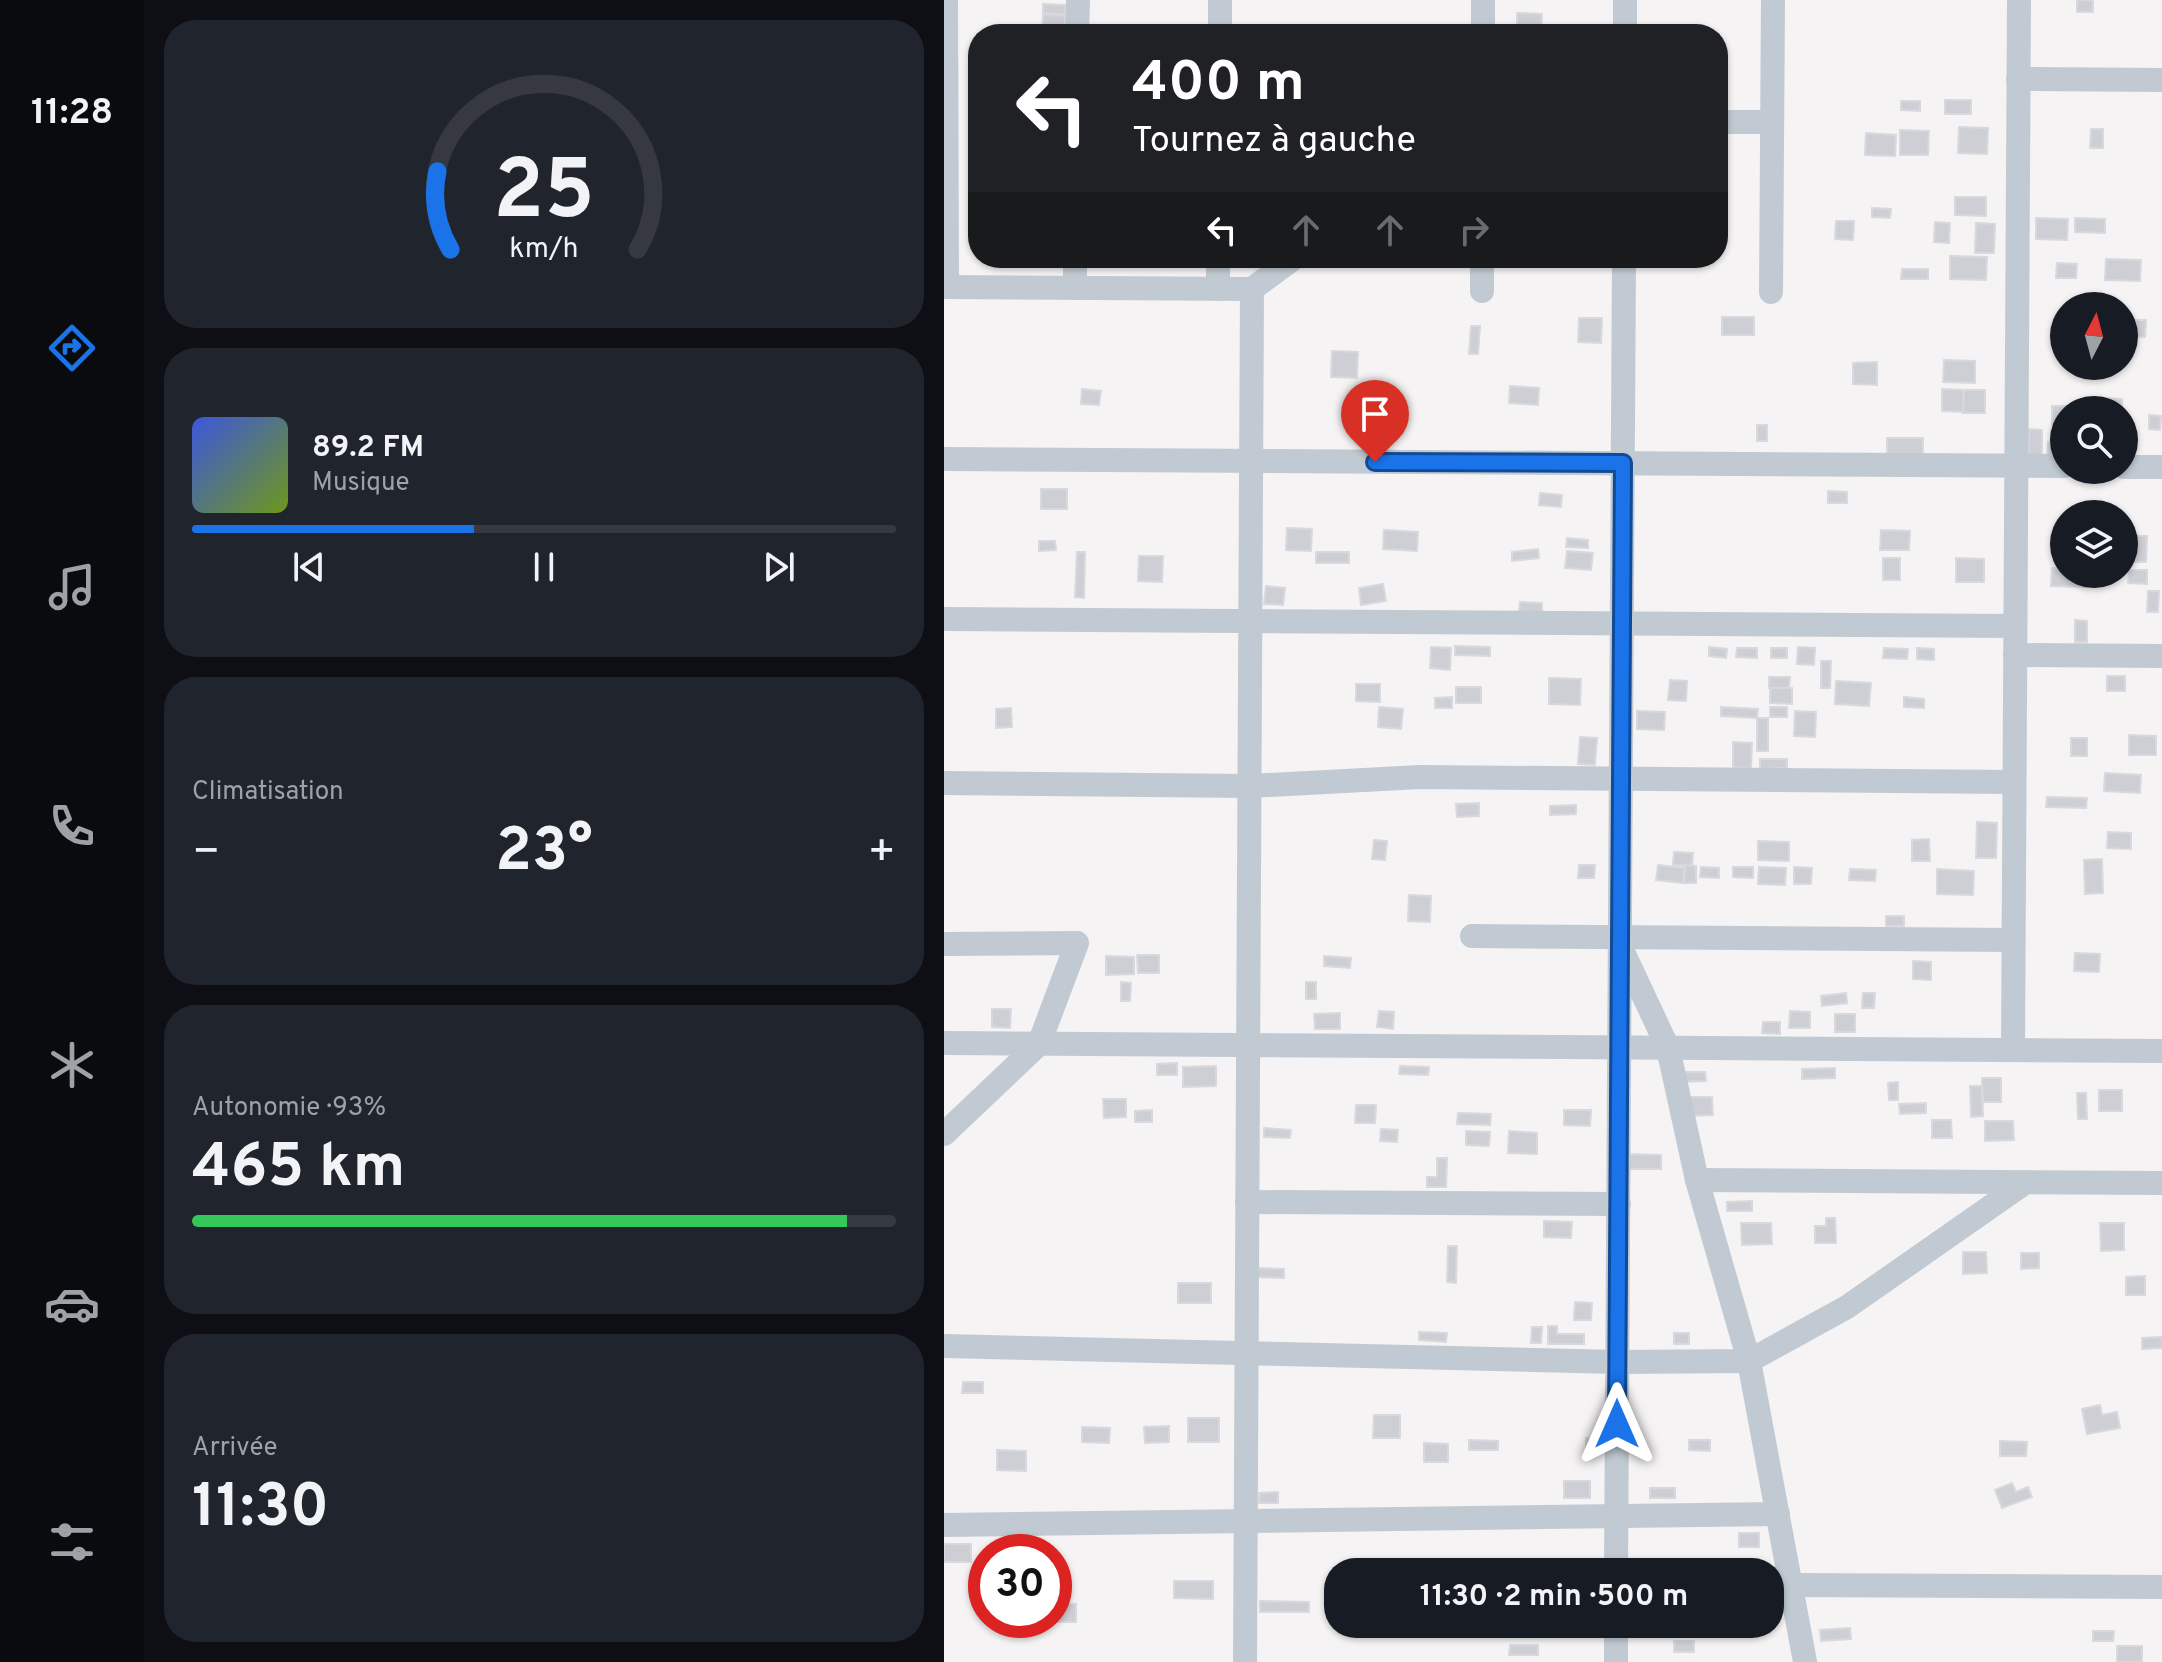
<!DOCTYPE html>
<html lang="fr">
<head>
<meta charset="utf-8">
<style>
	body { margin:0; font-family:Overpass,sans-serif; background:#20242c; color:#f1f3f6; height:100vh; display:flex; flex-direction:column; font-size:30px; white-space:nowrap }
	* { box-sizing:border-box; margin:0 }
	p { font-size:26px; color:#9ea1a6 }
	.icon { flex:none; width:44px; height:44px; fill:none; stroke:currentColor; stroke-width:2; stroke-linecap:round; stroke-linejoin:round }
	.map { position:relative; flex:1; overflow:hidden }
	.drawer { display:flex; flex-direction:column; gap:20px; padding:20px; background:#0d0f14; width:800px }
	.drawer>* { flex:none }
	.top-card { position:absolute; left:24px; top:24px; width:760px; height:244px; border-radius:32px; box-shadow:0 2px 6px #0004; background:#202124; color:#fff; overflow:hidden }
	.needle { width:52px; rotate:6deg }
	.controls { position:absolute; left:1106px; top:292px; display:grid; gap:16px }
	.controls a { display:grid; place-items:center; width:88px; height:88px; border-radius:50%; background:#171b24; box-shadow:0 2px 6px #0004; font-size:40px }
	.speed { position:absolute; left:24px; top:1534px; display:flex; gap:16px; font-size:40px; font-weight:700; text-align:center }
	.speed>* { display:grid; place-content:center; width:104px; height:104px; border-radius:50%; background:#171b24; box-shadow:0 2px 6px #0004; line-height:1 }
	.speed .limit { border:12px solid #d22; background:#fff; color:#111 }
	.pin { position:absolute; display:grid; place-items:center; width:68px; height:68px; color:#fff; margin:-82px -34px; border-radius:50% 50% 50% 0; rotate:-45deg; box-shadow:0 0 8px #0007 }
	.pin .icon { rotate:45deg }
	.me { position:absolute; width:88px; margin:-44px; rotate:0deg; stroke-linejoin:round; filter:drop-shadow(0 0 6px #0008) }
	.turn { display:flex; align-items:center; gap:28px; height:168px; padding:0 32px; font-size:36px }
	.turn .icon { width:104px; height:104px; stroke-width:2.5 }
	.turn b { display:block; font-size:56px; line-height:68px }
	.lanes { display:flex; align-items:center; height:76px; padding:0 32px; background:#0003; justify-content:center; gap:40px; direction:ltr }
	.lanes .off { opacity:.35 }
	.big { font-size:60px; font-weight:700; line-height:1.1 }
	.drawer .widget { flex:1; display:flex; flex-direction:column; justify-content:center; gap:12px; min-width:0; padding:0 28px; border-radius:32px; background:#20242c }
	.drawer .dial { align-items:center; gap:0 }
	.dial svg { height:208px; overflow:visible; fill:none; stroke:#363941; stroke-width:7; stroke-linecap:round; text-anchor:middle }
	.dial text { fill:#f1f3f6; stroke:none }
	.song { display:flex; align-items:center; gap:24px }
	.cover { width:96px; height:96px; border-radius:12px; background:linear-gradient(135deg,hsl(230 70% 55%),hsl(80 70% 35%)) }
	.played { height:8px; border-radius:4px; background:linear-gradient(90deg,#1a73e8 40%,#363941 40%) }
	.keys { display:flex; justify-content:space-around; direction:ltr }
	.heat { display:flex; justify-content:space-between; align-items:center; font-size:44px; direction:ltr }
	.charge { height:12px; border-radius:6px; background:linear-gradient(90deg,#34c759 93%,#363941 0) }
	.trip { position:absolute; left:380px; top:1558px; width:460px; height:80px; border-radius:32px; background:#171b24; box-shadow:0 2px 6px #0004; font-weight:700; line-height:80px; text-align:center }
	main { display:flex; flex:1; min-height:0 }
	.tabs { display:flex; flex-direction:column; width:144px; justify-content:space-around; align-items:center; background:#090b0e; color:#9ea1a6 }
	.tabs .icon { width:56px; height:56px }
	.tabs .selected { color:#1a73e8 }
	.tabs b { font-size:36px; color:#f1f3f6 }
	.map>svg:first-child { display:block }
	.building { fill:#cdcfd5; stroke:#d7d9de; stroke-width:2 }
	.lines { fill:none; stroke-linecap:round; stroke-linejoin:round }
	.minor { stroke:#c1cad2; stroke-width:24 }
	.route-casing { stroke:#114b97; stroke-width:20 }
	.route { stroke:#1a73e8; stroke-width:14 }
</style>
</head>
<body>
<main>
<nav class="tabs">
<b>11:28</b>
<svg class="icon selected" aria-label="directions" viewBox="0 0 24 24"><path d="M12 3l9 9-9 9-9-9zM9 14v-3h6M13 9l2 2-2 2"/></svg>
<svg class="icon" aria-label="music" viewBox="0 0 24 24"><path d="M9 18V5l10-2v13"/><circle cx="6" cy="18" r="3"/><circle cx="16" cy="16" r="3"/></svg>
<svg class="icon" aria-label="phone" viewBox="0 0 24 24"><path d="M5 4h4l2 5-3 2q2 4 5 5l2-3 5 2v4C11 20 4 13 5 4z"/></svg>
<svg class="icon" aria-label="climate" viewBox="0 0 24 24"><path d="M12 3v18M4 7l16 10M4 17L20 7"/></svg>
<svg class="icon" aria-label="car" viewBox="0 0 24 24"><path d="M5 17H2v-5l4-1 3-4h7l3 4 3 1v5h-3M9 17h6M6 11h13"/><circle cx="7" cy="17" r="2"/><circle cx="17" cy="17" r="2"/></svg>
<svg class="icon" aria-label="filters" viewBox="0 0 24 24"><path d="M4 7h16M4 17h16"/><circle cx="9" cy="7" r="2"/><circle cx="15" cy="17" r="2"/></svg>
</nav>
<section class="drawer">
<div class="widget dial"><svg viewBox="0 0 100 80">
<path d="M14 69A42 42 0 1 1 86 69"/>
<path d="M14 69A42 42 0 0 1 9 39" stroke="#1a73e8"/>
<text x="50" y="56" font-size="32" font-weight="700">25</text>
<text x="50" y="72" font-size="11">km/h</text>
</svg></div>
<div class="widget">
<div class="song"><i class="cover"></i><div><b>89.2 FM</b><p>Musique</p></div></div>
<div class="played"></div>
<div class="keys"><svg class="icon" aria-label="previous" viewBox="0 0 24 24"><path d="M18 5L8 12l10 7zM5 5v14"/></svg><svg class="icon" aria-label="pause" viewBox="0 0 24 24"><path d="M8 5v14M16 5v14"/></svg><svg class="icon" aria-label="next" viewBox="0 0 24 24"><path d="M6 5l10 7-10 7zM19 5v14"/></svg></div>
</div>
<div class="widget"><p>Climatisation</p>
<div class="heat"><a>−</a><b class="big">23°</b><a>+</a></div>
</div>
<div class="widget"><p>Autonomie · 93%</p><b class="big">465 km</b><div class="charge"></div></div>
<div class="widget"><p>Arrivée</p><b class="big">11:30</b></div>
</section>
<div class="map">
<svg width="1218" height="1662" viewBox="0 0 1218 1662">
	<rect width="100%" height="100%" fill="#f5f3f3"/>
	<!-- building -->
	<g class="building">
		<rect x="1133" y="0" width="16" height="12"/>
		<polygon points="99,4 121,5 121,15 99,13"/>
		<polygon points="573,13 598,14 597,31 573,30"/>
		<polygon points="99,14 121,15 121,33 98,32"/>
		<rect x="1001" y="100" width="26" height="14"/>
		<polygon points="957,101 976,101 976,111 957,110"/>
		<polygon points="1015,127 1044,128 1043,154 1014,153"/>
		<polygon points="1147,129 1159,129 1159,148 1146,148"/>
		<polygon points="956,130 985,131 984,155 956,155"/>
		<polygon points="922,133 952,135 951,156 921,155"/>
		<polygon points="1011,197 1042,197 1042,216 1011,215"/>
		<polygon points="928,208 947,209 946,218 928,217"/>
		<polygon points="1092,218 1124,219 1123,240 1092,239"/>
		<polygon points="1131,218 1161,219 1161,233 1131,232"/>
		<polygon points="892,221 910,221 909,240 891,239"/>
		<polygon points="991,222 1006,223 1005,243 990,242"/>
		<polygon points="1032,223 1051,224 1050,253 1031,253"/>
		<polygon points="1006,256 1043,257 1042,280 1006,279"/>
		<polygon points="1162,259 1197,260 1196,281 1161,280"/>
		<polygon points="1113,263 1133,264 1132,278 1112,278"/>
		<polygon points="958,269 984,269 984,279 957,279"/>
		<rect x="778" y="317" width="32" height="18"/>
		<polygon points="635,318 658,318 657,343 634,342"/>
		<polygon points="1180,320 1202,320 1201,337 1180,336"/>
		<polygon points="527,326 536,326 534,354 525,354"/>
		<polygon points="388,351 414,352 413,378 387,377"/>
		<polygon points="1000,360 1031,361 1031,383 999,382"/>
		<polygon points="933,362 933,385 909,384 909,363"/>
		<polygon points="566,386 595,388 594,405 565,403"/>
		<polygon points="138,389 157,391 155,405 137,404"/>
		<polygon points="998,389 1020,390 1019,412 998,411"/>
		<polygon points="1020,390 1041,390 1041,413 1019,413"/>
		<polygon points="1159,398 1178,399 1178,410 1158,410"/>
		<polygon points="1108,406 1143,406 1143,410 1120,410 1120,425 1108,425"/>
		<polygon points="1205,415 1217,416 1216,430 1205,429"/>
		<rect x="813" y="425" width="10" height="16"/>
		<polygon points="1085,429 1098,430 1098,458 1085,457"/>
		<rect x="943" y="438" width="36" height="20"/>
		<polygon points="1104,442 1120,442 1120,459 1103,459"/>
		<rect x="97" y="489" width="26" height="20"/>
		<polygon points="884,491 903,492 903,503 884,503"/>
		<polygon points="596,493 618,495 617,507 595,505"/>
		<polygon points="343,528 368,529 367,551 342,550"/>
		<polygon points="440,530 474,532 473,551 439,549"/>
		<polygon points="937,530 966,531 965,550 936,550"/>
		<polygon points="1186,536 1203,536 1202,562 1185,562"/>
		<polygon points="623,538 644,540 644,548 622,547"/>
		<polygon points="95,541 111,541 112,550 95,551"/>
		<polygon points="594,549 595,558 568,561 568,552"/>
		<polygon points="623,551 649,553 647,570 621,568"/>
		<polygon points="133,552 141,552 140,598 131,597"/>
		<rect x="372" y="552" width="33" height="11"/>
		<polygon points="195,556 219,556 218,582 194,581"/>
		<rect x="939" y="558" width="17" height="22"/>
		<polygon points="1012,558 1040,559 1040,582 1012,582"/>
		<polygon points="1108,568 1120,569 1120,574 1145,574 1144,587 1107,586"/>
		<polygon points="1185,570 1203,570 1203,584 1184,583"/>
		<polygon points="439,584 442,601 417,605 415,588"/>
		<polygon points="322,586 341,588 339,605 320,604"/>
		<polygon points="1204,591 1215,591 1214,612 1203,612"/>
		<polygon points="576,602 598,603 598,613 575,612"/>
		<polygon points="1131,620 1143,621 1143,642 1131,642"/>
		<polygon points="511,646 546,647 546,656 511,655"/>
		<polygon points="487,647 507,648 506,670 486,668"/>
		<polygon points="765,647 783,649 782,658 765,656"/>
		<polygon points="854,647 871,648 870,665 853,664"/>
		<polygon points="793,648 813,648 813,658 792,657"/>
		<rect x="827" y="648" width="16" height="10"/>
		<polygon points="940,648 964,649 963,659 939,658"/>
		<polygon points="973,648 990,649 990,660 973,659"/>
		<polygon points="877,661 887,661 886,688 877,688"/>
		<rect x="1163" y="676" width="18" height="15"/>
		<polygon points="825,677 846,677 845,688 825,688"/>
		<polygon points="605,678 637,679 636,705 605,704"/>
		<polygon points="726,680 743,681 742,701 724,700"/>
		<polygon points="892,681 927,683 925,706 891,704"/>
		<polygon points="412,684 436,684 436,702 412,701"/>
		<rect x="512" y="687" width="25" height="16"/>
		<polygon points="826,688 848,688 848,704 826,703"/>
		<polygon points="508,697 508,708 491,708 491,698"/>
		<polygon points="960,697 980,699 980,708 960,707"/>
		<polygon points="435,707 459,709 457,729 434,727"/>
		<polygon points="777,707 814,709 813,718 777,716"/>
		<rect x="826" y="707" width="17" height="10"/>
		<polygon points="67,708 68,727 52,728 52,709"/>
		<polygon points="693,711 721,712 720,730 693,729"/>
		<polygon points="851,711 872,712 871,737 850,736"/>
		<rect x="813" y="718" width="11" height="33"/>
		<polygon points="1185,735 1212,736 1212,755 1185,755"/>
		<polygon points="636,737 653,738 651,765 634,764"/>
		<rect x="1127" y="738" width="16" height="18"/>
		<polygon points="789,742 808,743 807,768 789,767"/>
		<polygon points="816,759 843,759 843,768 816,769"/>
		<polygon points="1161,773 1197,775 1196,793 1160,791"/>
		<polygon points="1103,797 1143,798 1142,808 1102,807"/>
		<polygon points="535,803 535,816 513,817 512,804"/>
		<polygon points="632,805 632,814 606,815 606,806"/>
		<polygon points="1033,822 1053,823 1052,858 1032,858"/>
		<polygon points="1164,832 1187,833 1187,849 1163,848"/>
		<polygon points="985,839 986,861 968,861 968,840"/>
		<polygon points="430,840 443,841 441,860 428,859"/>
		<polygon points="814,841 845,842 845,861 814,860"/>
		<polygon points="730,852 749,853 748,866 729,865"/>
		<polygon points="1158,859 1159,893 1141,894 1140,860"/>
		<polygon points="635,865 651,865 650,878 634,878"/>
		<polygon points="714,865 741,868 739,883 712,880"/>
		<polygon points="741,865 752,866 752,883 740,883"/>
		<polygon points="757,867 775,868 775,878 756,877"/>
		<polygon points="789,867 809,867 809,878 789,877"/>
		<polygon points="815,867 842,868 841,885 814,884"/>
		<polygon points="850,867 868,868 867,884 850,884"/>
		<polygon points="906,869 932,870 931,881 905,880"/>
		<polygon points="993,869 1030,871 1029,895 993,894"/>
		<polygon points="465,895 487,896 486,922 464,921"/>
		<rect x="942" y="916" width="18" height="10"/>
		<polygon points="1131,953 1156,954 1155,972 1130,971"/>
		<polygon points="193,955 215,955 215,973 194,973"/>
		<polygon points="162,956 190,957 190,974 162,975"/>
		<polygon points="380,956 407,958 406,968 380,966"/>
		<polygon points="969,961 987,962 987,980 969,979"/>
		<polygon points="177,982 187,983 186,1001 177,1001"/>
		<rect x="362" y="982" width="10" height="17"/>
		<polygon points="902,993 903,1003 878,1006 877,996"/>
		<polygon points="919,993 931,993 930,1008 918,1008"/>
		<polygon points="48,1009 67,1009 66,1028 48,1027"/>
		<polygon points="435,1011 450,1012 449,1029 433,1027"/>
		<polygon points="846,1011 866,1012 866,1028 845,1028"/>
		<polygon points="396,1013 396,1029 371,1029 370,1014"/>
		<rect x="891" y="1014" width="20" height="18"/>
		<polygon points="819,1022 836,1022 836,1034 818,1033"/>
		<polygon points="233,1063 233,1075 213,1075 213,1064"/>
		<polygon points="272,1066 272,1086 239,1087 239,1067"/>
		<polygon points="456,1066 485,1067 484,1075 455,1074"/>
		<polygon points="891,1068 891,1078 858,1079 858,1069"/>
		<polygon points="734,1072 761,1072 762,1081 735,1082"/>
		<polygon points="1038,1078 1057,1078 1057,1102 1039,1102"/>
		<polygon points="954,1082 954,1100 945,1100 944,1083"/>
		<polygon points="1026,1086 1038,1086 1039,1116 1027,1117"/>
		<rect x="1155" y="1090" width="23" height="21"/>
		<polygon points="1133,1093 1142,1093 1143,1119 1134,1119"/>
		<polygon points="743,1097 768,1097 769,1115 744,1116"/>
		<polygon points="159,1099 182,1099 182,1117 160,1118"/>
		<polygon points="982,1103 982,1113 956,1114 955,1104"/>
		<polygon points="412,1105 432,1105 431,1123 411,1123"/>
		<polygon points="208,1110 208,1122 191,1122 191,1111"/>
		<polygon points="620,1110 647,1110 646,1126 620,1125"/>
		<polygon points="514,1113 547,1114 546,1125 513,1124"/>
		<polygon points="988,1120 1007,1120 1008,1138 988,1138"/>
		<polygon points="1041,1121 1069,1121 1070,1140 1041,1141"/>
		<polygon points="320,1128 347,1130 346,1138 320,1137"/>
		<polygon points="437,1129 454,1130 453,1142 436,1141"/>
		<polygon points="522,1131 546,1132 545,1146 522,1145"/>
		<polygon points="565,1131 593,1133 593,1154 564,1153"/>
		<polygon points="684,1154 717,1155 717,1169 684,1169"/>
		<polygon points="493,1158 503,1158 502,1187 483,1187 483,1177 493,1177"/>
		<polygon points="808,1201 808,1211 783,1211 783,1202"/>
		<polygon points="882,1218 891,1218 892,1243 871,1243 871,1226 882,1226"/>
		<polygon points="600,1221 628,1222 627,1238 600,1237"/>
		<polygon points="797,1223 827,1223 828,1244 798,1245"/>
		<polygon points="1156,1223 1180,1223 1180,1250 1157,1251"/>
		<polygon points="504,1246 513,1246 512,1283 503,1282"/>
		<polygon points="1019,1252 1042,1252 1043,1273 1019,1274"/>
		<polygon points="1077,1253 1095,1253 1095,1268 1077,1269"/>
		<polygon points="314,1268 340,1269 340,1278 314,1277"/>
		<polygon points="1201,1276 1201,1295 1182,1295 1182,1277"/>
		<rect x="234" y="1283" width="33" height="20"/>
		<polygon points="631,1302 648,1303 647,1320 630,1320"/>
		<polygon points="604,1326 613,1326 613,1334 640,1334 640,1344 604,1344"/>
		<polygon points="588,1327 598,1327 597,1343 587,1343"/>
		<polygon points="475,1332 503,1333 502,1342 475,1340"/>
		<rect x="730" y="1333" width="15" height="11"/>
		<polygon points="1218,1337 1218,1348 1198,1349 1198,1338"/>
		<polygon points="19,1382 39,1382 39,1393 18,1393"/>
		<polygon points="1156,1405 1158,1415 1173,1412 1176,1428 1143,1434 1138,1409"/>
		<polygon points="430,1415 456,1415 456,1438 429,1438"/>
		<rect x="244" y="1418" width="31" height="24"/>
		<polygon points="225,1426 225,1442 201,1443 200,1427"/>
		<polygon points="138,1427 166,1428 165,1443 138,1442"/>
		<rect x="642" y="1438" width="10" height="17"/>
		<polygon points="525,1440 554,1441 554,1450 525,1450"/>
		<polygon points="745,1440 766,1440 766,1451 745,1450"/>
		<polygon points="1056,1441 1083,1442 1082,1456 1056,1456"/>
		<polygon points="480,1443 504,1444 504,1462 480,1462"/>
		<polygon points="53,1450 82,1451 82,1471 53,1470"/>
		<rect x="620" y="1481" width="26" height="17"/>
		<polygon points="1068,1483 1072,1492 1084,1487 1088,1497 1058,1508 1051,1490"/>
		<rect x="706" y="1488" width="25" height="10"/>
		<polygon points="334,1492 334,1503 315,1503 315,1493"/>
		<rect x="795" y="1533" width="20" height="14"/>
		<rect x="0" y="1544" width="27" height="18"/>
		<polygon points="230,1581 269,1581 269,1599 230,1598"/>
		<polygon points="316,1601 365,1602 365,1612 316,1612"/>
		<polygon points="111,1603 132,1604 132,1622 111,1622"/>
		<polygon points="906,1628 907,1639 877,1641 876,1630"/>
		<polygon points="1149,1631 1170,1631 1169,1641 1149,1641"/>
		<rect x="730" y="1641" width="20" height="11"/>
		<polygon points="566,1645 594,1645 594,1655 565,1655"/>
		<rect x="1173" y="1646" width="25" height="16"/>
	</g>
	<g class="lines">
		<!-- minor -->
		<g class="minor">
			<polyline points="2,0 3,287"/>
			<polyline points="133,34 134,0"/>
			<polyline points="276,34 276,0"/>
			<polyline points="539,34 539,0"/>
			<polyline points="681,34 681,0"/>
			<polyline points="1074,79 1218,80"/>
			<polyline points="774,122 828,122"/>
			<polyline points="0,287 308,289 350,258"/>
			<polyline points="131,288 131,258"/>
			<polyline points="274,289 274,258"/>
			<polyline points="538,291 538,258"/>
			<polyline points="827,292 829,0"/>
			<polyline points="0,459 1120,466"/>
			<polyline points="1180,467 1218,467"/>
			<polyline points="0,619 1071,626"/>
			<polyline points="1071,655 1218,656"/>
			<polyline points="0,783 305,786 476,777 1070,782"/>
			<polyline points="528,936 1069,940"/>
			<polyline points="0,944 133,943 95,1044 0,1134"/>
			<polyline points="680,954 724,1048 753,1180 805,1361 861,1662"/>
			<polyline points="0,1043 1218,1051"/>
			<polyline points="1069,1050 1075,0"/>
			<polyline points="753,1180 1218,1183"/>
			<polyline points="303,1202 675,1204"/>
			<polyline points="0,1346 673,1362 805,1361 903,1307 1082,1182"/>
			<polyline points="0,1525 834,1514"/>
			<polyline points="672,1572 680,258"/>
			<polyline points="846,1585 1218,1587"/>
			<polyline points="301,1662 308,289"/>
			<polyline points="672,1662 672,1624"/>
		</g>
	</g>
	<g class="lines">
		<!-- route casing -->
		<g class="route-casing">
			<polyline id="route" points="431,462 679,463 673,1424"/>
		</g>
		<!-- route -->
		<use href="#route" class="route"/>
	</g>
</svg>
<div class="controls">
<a><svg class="needle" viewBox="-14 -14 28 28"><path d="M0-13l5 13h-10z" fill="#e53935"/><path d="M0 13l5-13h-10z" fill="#9ea1a6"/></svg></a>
<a><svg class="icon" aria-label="search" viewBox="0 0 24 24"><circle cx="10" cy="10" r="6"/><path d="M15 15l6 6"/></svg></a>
<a><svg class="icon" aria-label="layers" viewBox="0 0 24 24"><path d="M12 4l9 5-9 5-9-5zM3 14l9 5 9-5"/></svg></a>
</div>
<div class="speed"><div class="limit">30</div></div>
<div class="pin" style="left:431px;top:462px;background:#d93025"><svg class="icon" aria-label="arrive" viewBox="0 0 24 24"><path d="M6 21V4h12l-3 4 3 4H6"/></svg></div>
<svg class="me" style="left:673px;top:1424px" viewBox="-20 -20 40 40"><path d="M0-17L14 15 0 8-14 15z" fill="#1a73e8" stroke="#fff" stroke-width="4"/></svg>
<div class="trip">11:30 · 2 min · 500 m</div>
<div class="top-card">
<div class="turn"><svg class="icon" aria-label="left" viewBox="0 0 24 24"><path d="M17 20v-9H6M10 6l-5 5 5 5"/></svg><div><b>400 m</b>Tournez à gauche</div></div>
<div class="lanes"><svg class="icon" aria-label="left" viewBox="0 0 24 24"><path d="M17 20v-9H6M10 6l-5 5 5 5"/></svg><svg class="icon off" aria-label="ahead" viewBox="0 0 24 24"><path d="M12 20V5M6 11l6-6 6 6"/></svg><svg class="icon off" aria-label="ahead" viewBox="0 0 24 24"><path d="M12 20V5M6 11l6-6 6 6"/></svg><svg class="icon off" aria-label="right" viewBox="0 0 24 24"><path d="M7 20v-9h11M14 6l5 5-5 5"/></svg></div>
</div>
</div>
</main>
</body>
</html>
